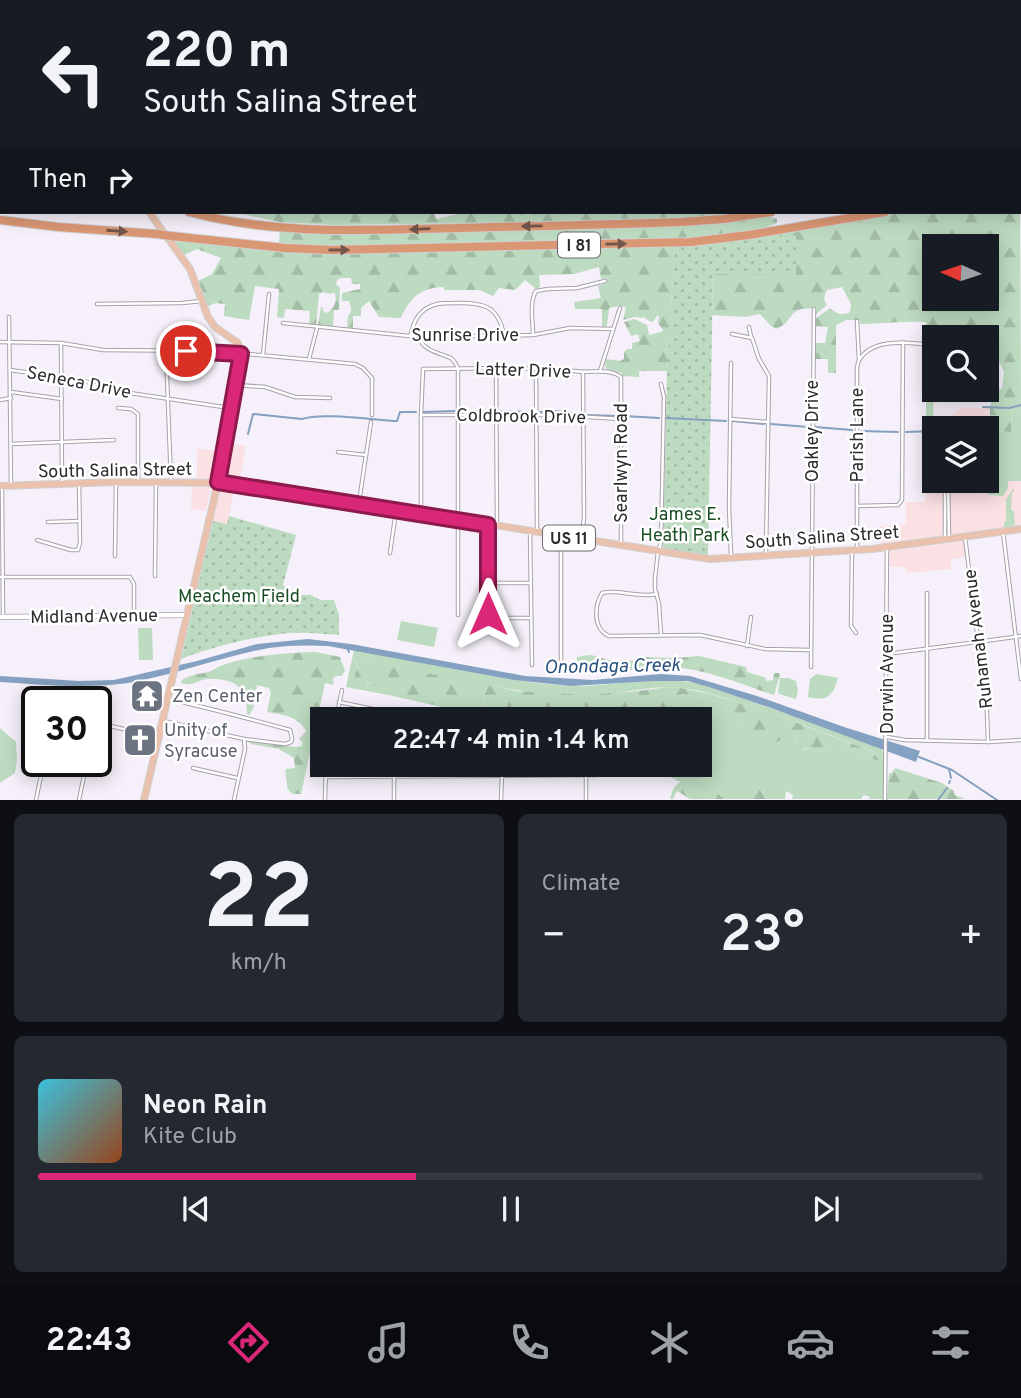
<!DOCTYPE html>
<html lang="en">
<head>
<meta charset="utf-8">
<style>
	body { margin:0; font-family:Overpass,sans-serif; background:#242831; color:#f1f3f6; height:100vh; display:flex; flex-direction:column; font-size:26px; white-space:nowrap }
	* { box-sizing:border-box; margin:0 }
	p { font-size:23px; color:#9ea1a6 }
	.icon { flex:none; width:38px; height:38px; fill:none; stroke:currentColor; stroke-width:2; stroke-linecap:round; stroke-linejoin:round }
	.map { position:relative; height:800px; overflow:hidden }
	.details { display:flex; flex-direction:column; gap:14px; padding:14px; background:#0d0f14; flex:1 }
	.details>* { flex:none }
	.hud { position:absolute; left:0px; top:0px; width:1022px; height:214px; box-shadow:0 4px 18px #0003; background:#171b24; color:#f1f3f6; overflow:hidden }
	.needle { width:46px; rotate:273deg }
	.buttons { position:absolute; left:922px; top:234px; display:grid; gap:14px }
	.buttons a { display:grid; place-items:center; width:77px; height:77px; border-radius:0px; background:#171b24; box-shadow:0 4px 18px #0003; font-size:35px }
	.speed { position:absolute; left:21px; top:686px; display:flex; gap:14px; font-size:35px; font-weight:700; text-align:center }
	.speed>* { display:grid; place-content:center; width:91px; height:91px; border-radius:50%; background:#171b24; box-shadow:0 4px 18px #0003; line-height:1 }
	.speed .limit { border:4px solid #111; border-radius:10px; background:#fff; color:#111 }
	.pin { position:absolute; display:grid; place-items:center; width:60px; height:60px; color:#fff; margin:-30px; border:4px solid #fff; border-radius:50%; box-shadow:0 2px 7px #0007 }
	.me { position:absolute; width:77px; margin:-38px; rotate:0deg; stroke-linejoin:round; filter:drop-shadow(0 0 5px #0008) }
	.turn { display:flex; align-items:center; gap:24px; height:147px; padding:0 28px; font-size:32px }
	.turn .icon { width:91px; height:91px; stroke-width:2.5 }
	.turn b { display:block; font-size:49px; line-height:60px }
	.then { display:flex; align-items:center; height:66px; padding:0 28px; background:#0003; gap:14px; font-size:26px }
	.big { font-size:52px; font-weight:600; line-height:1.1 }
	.details .widget { flex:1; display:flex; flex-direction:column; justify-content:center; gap:10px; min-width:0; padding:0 24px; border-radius:10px; background:#242831 }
	.details .dial { align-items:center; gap:0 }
	.dial b { font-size:91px; line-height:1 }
	.song { display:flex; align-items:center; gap:21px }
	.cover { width:84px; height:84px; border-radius:10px; background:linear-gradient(135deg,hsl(190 70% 55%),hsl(20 70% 35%)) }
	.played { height:7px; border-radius:4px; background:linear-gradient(90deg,#db2777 40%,#363941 40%) }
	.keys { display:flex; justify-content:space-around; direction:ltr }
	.heat { display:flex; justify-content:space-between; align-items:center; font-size:38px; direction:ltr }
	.details .tiles { flex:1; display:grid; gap:14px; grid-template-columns:1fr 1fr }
	.widget:last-child { grid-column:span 2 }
	.trip { position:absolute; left:310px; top:707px; width:402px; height:70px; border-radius:0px; background:#171b24; box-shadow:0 4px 18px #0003; font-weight:600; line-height:70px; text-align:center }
	.dock { display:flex; height:112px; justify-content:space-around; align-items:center; background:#090b0e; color:#9ea1a6 }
	.dock .icon { width:49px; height:49px }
	.dock .current { color:#db2777 }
	.dock b { font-size:32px; color:#f1f3f6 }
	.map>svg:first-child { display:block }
	.commercial { fill:#fbe1e4 }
	.grass { fill:#bddbc0 }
	.forest { fill:url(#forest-firs); fill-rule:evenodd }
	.park { fill:url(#park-dots) }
	.water { fill:#85a1c1 }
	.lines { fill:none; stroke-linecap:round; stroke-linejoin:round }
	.stream { stroke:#85a1c1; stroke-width:2 }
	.minor-casing { stroke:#a6a1aa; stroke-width:4.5 }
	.tertiary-casing { stroke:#a6a1aa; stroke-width:6 }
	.primary-casing { stroke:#d1d0d1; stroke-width:8 }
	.motorway-casing { stroke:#d1d0d1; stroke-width:10 }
	.minor { stroke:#fff; stroke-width:2.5 }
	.tertiary { stroke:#fff; stroke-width:4.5 }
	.primary { stroke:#e9c1ac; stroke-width:6 }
	.motorway { stroke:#da9774; stroke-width:8 }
	.motorway-bridge-casing { stroke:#d1d0d1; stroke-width:10; stroke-linecap:butt }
	.motorway-bridge { stroke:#da9774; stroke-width:8 }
	.oneway { fill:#72564a }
	.route-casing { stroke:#8e194d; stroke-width:18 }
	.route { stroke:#db2777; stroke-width:12 }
	.labels { text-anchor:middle; stroke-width:5; stroke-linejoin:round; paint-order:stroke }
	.shield { fill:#fff; stroke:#6b6b6d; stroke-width:2 }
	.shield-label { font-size:16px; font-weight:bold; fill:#2c2b2e }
	.street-label { font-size:18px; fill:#2c2b2e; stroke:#fff }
	.park-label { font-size:18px; fill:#1b4e25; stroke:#fff }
	.worship-label { font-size:18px; fill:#5b616d; stroke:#fff; text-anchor:start }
	.water-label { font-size:19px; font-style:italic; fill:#28507d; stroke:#fff }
</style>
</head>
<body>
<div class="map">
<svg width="1021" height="800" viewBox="0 0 1021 800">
	<defs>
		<pattern id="forest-firs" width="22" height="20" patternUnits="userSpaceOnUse" patternTransform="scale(1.75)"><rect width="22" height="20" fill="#bddbc0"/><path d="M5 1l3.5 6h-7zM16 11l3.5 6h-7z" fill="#a3bca5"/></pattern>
		<pattern id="park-dots" width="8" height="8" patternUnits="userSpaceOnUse" patternTransform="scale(1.75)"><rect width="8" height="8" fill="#bddbc0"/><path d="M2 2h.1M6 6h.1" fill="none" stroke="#a3bca5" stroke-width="1.8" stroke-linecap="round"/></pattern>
	</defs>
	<rect width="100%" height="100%" fill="#f5f0f9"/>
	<!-- commercial -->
	<g class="commercial">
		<polygon points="72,0 183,0 184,2 72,2"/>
		<polygon points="961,408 990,408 988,495 1003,496 1008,481 1021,481 1021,526 947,535 947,481 987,481 987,429 947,429 947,419"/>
		<polygon points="228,443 246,446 240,479 237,481 222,478"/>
		<polygon points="197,448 219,452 214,479 197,479"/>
		<polygon points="926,483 944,483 943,536 880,544 880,526 904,525 906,522 906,502 925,502"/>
		<polygon points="192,486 211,487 206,511 191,509"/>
		<polygon points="223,487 234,489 228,524 213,521 221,488"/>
		<polygon points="964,541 967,557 951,559 951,569 906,573 906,567 890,567 890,551"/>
	</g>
	<!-- grass -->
	<g class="grass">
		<polygon points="457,0 910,0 911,2 458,2"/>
		<polygon points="1021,409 1021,481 1008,481 1008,488 1003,496 988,495 990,431 1011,432 1012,410"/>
		<polygon points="1014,488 1014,492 1012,492 1011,510 1014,511 1015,525 1004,528 1004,522 1006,521 1006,499"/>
		<polygon points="401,621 438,628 434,647 397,640"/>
		<polygon points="138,628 152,628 153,660 139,660"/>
		<path d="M354 650 514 680C537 683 561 686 585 686 624 684 663 676 701 684L844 734 882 749 884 761 883 799H869L870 797 864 795 861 799H792L793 795 786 791 785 799H767L762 789 746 795 743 799H724L710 788 690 787 650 767V765H700V745L703 747 707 741 700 738V719H666L679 696 683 694 712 700 732 710 736 717 739 729 778 741C784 738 788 733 795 736V744L804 750 811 748 822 752 832 746H837L879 761 877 754 869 750C827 734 785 717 742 704 722 697 702 690 680 688 654 685 627 693 600 695 563 696 525 693 488 685 484 694 483 703 485 713L464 712C469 705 468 697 471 690L474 689 418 672 354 658V661L359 667 355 673 370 685H377L390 691 393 696 346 687Z"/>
		<path d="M816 674 838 678C833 696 827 702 808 697L810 679Z"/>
		<polygon points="780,678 788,678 796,681 798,691 796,699 779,694 778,692"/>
		<polygon points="0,728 16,742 17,759 15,773 0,783"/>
	</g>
	<!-- forest -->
	<g class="forest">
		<path d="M1020 195 1021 409 1012 410 1011 432 990 431V408L994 389H1002L1004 372 1000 363 987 362V338H934L933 427H943V429H934V437L926 436V322C904 321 882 324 860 324V320H846L836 325V373H828V359H815V343H825L828 327 815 326V319L830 308C837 314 841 316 850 312L851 304 842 287 827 290C824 296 823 299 827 305L815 315V309C786 306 796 321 776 329L770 325 760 314 745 317 712 315 713 274 796 230 902 212H1020ZM934 247H987V299H934Z"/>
		<polygon points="233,212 434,212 436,219 467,212 745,212 670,220 334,225 280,222"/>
		<polygon points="765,215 777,219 777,223 756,232 682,240 315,247 279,243 280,229 327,233"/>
		<path d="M185 241 278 250 675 246 667 371H639V377L622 376V373L606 369 605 365 606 359 620 361 624 359V353L627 349H632V343L640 341 638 334 631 336 624 322 634 319 647 325 649 335 661 332 663 330 658 323 659 316H657L653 322 649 321 644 317 642 318 635 317 623 320 626 307 618 306 609 308 607 326 602 327V309H575L574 302 601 298 598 286 607 283V281L606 278 601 279 599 267 574 274 539 275 540 287 536 289 525 280 515 290 499 288 493 296 479 290H444V287C422 287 409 298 401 318L379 317 369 301 361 308V316H353V328H347L348 316C353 311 351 307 349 301H342V293L360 289V284H352L351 278H341L337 280 336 284 340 288 339 310H334L333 326 318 325 321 307H323V311L327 313C335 308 338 300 334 292L331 294 323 292 319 294 316 325 309 324 310 311 285 309 284 318 277 317 279 289 255 286 249 320 224 316 225 304 216 303 206 307 198 281 212 274 221 258 197 249 184 255 173 242Z"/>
		<path d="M316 652 340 657 345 671 341 676H336L333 678 334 685 325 683 301 794H292L287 788C288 781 284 776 286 769L295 768 294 758 279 749 251 744 247 741 296 747 302 746V742L299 739 306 731C300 717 281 714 267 712L271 693 269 688 257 685 253 709 249 715 247 714C247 687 235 678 208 679 195 680 196 687 181 683L182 680C190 675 198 674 208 672 213 671 217 667 223 665 253 655 285 653 316 652Z"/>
		<path d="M589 655 596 656 608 660 644 661 645 657 677 658 699 656 746 667 747 672 766 678V681L773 680 774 673H779L780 675 774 695C746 686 708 670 680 668 645 666 611 675 576 672L577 657Z"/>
		<path d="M354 658 483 685V686L479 689 471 690 468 706 464 712 393 696C389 688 379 686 370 685L368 682H363L355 678V673L359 667 354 661Z"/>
		<path d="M488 685 517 691 586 695 630 692 669 687 681 688 710 694 771 713 869 750 877 754 880 759 879 761 876 760 837 746H832L822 752 811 748 796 750 795 736C786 734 787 738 779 741 765 746 751 736 739 729L736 717 732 710 721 706 712 700 683 694 679 696 666 719H521L500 713 485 714C484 704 483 695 488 685Z"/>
		<polygon points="895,768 942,783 953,790 955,795 965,799 887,799 889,773 892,773"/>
		<path d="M681 782 690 787H710L724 799H690L677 791 673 799H670C672 793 673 785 681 782Z"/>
		<polygon points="754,787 762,789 767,799 743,799 746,795"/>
	</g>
	<!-- park -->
	<g class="park">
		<polygon points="513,212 648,212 513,216"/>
		<polygon points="796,230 796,275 713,274 708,557 663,549 667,371 675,246"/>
		<path d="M229 516 296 535 283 585 296 595H311L320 600H334L339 615V635C323 634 306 632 289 633 256 636 212 647 181 659L213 521 227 524Z"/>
	</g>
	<!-- water -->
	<path class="water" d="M308 639 351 644 525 676 593 680 660 674 690 676 757 696 844 727 920 751 916 762 771 708 709 687 688 681H654L571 686 514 680 328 646C308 645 289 645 269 648 225 656 183 672 139 681 93 690 46 685 0 682V676L79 681 114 680 197 661 257 644Z"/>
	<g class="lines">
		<!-- stream -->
		<g class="stream">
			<polyline points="983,407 1009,408 1021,405"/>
			<polyline points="461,411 493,411"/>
			<polyline points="498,411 533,412"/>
			<polyline points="423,412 455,411"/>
			<polyline points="539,412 557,411 580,414"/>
			<polyline points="586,415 617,416"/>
			<polyline points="624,416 659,418"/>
			<polyline points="666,418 726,421"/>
			<polyline points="733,421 764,424"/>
			<polyline points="771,424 808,427"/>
			<polyline points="815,427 852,430"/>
			<polyline points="861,431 898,432"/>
			<polyline points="906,432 934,431"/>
			<path d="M248 434 253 414 302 419C321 412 374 420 397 421L400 412H416"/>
			<polyline points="347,648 349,652"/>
			<polyline points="919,757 952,770 997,800"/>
			<polyline points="949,769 951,778"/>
			<polyline points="949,783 950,781"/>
			<polyline points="938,800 947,788"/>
		</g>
		<!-- minor casing -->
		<g class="minor-casing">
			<g id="minor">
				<polyline points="124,2 125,0"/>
				<polyline points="97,304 182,303 202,301"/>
				<polyline points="9,317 11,486"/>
				<polyline points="283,323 419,337 533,335 570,328 613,329"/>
				<polyline points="749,327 751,337"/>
				<polyline points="732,334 752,338 759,359 769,376 766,553"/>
				<path d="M533 335C533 321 529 303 536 291L548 289 577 288 605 281"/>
				<path d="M410 336C413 327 415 317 423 311 432 303 443 303 454 303 482 302 498 305 504 335"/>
				<path d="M419 337C422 350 439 353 451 358L454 361 458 368V615"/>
				<polyline points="0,342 61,343 103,350 216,351 355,364 363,368 372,378 372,415"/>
				<polyline points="61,344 62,484"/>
				<polyline points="166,351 171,482"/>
				<polyline points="263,355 269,294"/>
				<polyline points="309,359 317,328"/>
				<path d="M859 360C872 339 902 342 923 344"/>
				<polyline points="496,368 497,523"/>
				<polyline points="536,368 537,529"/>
				<polyline points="10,370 83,380 103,389 230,408"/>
				<polyline points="600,371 620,308"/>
				<polyline points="661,384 664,397 661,543 658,552 655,578 655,589 659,604 661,635"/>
				<polyline points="236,385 265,387 295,397 330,398"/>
				<polyline points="11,392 62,399"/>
				<polyline points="0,400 11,398"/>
				<polyline points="118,408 131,409 138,414 138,482"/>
				<polyline points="422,415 555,415 621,419"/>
				<polyline points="730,419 768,422"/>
				<polyline points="946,429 946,427"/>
				<polyline points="11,444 114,440"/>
				<polyline points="338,452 366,455"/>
				<polyline points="945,481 945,537"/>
				<polyline points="948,481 949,536"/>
				<polyline points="2,486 3,616"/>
				<polyline points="359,502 371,422"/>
				<polyline points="857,506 898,505 902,500 903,342"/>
				<path d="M421 511V415L423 369 516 368 574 371C590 374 608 367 621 377V545"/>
				<polyline points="48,522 80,521"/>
				<polyline points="488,526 488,616 493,618 531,618"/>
				<polyline points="530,532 532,665"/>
				<polyline points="1003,532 1021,679"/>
				<polyline points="582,536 584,517 583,373"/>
				<polyline points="561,537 561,664"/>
				<polyline points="965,537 987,713 988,742"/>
				<polyline points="37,540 71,550 78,550 80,543 79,483"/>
				<polyline points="852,550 851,626 856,633"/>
				<polyline points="857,550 857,367 859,360 857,321"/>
				<polyline points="390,553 396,511"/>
				<polyline points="731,555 729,507 731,363"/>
				<polyline points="115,556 116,482"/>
				<polyline points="155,576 156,482"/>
				<polyline points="0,577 130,577 134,584 134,616"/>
				<polyline points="488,583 530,583"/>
				<path d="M657 594C637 598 619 589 602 593 594 607 593 629 609 636L700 635 765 649 810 650"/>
				<polyline points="747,646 751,617"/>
				<polyline points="887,654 1021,636"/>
				<polyline points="811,667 814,309"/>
				<polyline points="339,702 421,719"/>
				<polyline points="336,719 342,690"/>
				<path d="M163 721 244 739 285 744 291 742 292 739 290 730C250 719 209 708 168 699"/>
				<polyline points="96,725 106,725 158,737"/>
				<polyline points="887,737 905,740 988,742 1021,740"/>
				<polyline points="927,740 927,593"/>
				<polyline points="421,765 422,775"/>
				<polyline points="454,765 454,775"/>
				<polyline points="193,768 237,778"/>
				<polyline points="549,775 549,765"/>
				<polyline points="326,777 597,775"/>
				<polyline points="394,778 394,800"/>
				<polyline points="36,800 44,761"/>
				<polyline points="79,800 87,761"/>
				<polyline points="234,800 245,749 244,739"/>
				<polyline points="325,800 326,765"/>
				<polyline points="501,800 502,776 505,765"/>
				<polyline points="586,800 586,765"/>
				<polyline points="885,800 887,547"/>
			</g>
		</g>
		<!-- tertiary casing -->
		<g class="tertiary-casing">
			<g id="tertiary">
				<polyline points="1020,13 1021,13"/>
				<polyline points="0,617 187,615"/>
			</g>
		</g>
		<!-- primary casing -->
		<g class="primary-casing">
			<g id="primary">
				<polyline points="270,2 270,0"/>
				<polyline points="0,90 2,93"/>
				<polyline points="0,107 2,106"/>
				<polyline points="0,486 116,482 227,483 710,559 872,549 1021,529"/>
				<polyline points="144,800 216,491 241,354 238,343 215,327 208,317 190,269 149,212"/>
			</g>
		</g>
		<!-- motorway casing -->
		<g class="motorway-casing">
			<g id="motorway">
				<polyline points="0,142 2,143"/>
				<polyline points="1020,167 1021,167"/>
				<polyline points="0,174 2,174"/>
				<polyline points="1020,187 1021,187"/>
				<path d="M189 212C278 236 368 230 459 228 533 226 608 225 682 222L724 219 771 212"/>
				<polyline points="0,220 58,227 157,234"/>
				<polyline points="171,236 285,248 332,250 691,242 749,235 885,212"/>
			</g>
		</g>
		<!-- minor -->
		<use href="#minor" class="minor"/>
		<!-- tertiary -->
		<use href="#tertiary" class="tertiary"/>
		<!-- primary -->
		<use href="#primary" class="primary"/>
		<!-- motorway -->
		<use href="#motorway" class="motorway"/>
		<!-- motorway-bridge casing -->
		<g class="motorway-bridge-casing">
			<polyline id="motorway-bridge" points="157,234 171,236"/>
		</g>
		<!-- motorway-bridge -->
		<use href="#motorway-bridge" class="motorway-bridge"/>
	</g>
	<!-- one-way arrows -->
	<defs><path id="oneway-solid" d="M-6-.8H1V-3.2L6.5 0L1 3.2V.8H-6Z" transform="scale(1.75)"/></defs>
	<g class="oneway">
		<use href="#oneway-solid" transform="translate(532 226) rotate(179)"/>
		<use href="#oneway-solid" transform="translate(420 229) rotate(178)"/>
		<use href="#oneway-solid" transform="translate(117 231) rotate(4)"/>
		<use href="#oneway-solid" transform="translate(616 244) rotate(-1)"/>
		<use href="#oneway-solid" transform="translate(339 250)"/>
	</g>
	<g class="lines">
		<!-- route casing -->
		<g class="route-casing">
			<polyline id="route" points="186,351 241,354 218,482 488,525 488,614"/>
		</g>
		<!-- route -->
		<use href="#route" class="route"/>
	</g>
	<!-- icons -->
	<defs>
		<g id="temple-square" transform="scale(1.75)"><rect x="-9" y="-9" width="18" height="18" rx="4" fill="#6b7280" stroke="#fff"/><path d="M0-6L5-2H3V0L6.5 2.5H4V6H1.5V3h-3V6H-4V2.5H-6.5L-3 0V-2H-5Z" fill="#fff"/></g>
		<g id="church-square" transform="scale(1.75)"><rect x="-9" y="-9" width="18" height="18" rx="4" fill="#6b7280" stroke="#fff"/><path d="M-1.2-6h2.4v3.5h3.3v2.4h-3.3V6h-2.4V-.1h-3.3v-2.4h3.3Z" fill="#fff"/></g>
	</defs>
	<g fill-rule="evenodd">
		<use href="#temple-square" x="147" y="696"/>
		<use href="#church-square" x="140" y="740"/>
	</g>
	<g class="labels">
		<!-- shield labels -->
		<g class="shield">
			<rect x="558" y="232.5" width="42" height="25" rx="5"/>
			<rect x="543" y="525.5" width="52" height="25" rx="5"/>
		</g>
		<g class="shield-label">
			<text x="579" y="251">I 81</text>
			<text x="569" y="544">US 11</text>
		</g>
		<!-- street labels -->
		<g class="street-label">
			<text x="465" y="341">Sunrise Drive</text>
			<text transform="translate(523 370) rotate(2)" y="6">Latter Drive</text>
			<text transform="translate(79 382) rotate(11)" y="6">Seneca Drive</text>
			<text transform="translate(521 416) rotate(1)" y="6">Coldbrook Drive</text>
			<text transform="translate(812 431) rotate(-90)" y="6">Oakley Drive</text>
			<text transform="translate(857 435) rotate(-90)" y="6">Parish Lane</text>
			<text transform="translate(621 463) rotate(-90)" y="6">Searlwyn Road</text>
			<text transform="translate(115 470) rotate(-1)" y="6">South Salina Street</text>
			<text transform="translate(822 537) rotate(-4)" y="6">South Salina Street</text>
			<text transform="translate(94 616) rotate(-1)" y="6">Midland Avenue</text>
			<text transform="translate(978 639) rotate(-97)" y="6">Ruhamah Avenue</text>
			<text transform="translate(887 674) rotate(-90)" y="6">Dorwin Avenue</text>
		</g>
		<!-- park labels -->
		<g class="park-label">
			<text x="685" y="520">James E.<tspan x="685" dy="21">Heath Park</tspan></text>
			<text x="239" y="602">Meachem Field</text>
		</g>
		<!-- worship labels -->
		<g class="worship-label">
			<text x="172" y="702">Zen Center</text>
			<text x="164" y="736">Unity of<tspan x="164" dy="21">Syracuse</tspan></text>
		</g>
		<!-- water labels -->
		<g class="water-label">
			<text transform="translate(612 665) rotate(-1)" y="7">Onondaga Creek</text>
		</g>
	</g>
</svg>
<div class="buttons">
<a><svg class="needle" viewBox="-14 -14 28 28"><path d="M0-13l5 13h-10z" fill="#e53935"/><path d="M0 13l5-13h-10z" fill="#9ea1a6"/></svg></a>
<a><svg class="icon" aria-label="search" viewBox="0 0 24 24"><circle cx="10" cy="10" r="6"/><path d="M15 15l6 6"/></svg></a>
<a><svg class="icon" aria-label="layers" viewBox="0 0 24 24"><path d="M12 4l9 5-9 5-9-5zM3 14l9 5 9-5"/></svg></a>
</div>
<div class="speed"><div class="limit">30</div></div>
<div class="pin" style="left:186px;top:351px;background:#d93025"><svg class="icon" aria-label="arrive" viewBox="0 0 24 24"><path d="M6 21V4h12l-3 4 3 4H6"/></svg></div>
<svg class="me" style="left:488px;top:614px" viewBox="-20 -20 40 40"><path d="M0-17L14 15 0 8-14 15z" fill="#db2777" stroke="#fff" stroke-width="4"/></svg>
<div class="trip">22:47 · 4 min · 1.4 km</div>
<div class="hud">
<div class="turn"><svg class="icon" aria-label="left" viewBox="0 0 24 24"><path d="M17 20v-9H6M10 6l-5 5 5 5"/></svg><div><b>220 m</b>South Salina Street</div></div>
<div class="then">Then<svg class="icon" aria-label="right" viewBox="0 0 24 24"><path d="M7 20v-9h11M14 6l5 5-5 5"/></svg></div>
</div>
</div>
<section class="details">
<div class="tiles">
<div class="widget dial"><b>22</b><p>km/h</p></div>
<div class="widget"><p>Climate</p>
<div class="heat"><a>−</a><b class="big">23°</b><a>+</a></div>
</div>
<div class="widget">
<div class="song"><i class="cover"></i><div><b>Neon Rain</b><p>Kite Club</p></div></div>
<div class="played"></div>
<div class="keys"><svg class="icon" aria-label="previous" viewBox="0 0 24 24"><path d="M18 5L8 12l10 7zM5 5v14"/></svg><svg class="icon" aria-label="pause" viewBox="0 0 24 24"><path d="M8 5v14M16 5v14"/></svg><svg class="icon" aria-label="next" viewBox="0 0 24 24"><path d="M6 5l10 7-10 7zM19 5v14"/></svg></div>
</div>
</div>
</section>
<nav class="dock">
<b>22:43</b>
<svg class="icon current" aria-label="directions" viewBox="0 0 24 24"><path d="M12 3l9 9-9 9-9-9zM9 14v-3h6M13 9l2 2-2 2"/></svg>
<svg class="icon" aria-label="music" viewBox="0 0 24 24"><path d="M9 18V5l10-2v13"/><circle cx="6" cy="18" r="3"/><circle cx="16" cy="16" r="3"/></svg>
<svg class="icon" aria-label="phone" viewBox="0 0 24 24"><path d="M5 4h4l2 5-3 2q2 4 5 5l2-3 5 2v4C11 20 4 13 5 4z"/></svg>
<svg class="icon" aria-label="climate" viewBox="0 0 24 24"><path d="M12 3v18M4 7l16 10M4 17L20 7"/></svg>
<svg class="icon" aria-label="car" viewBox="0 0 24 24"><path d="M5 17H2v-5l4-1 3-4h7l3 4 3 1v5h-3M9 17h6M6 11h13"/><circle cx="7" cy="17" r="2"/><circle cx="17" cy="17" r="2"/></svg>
<svg class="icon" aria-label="filters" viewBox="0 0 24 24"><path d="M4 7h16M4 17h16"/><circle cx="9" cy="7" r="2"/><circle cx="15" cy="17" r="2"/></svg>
</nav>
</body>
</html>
